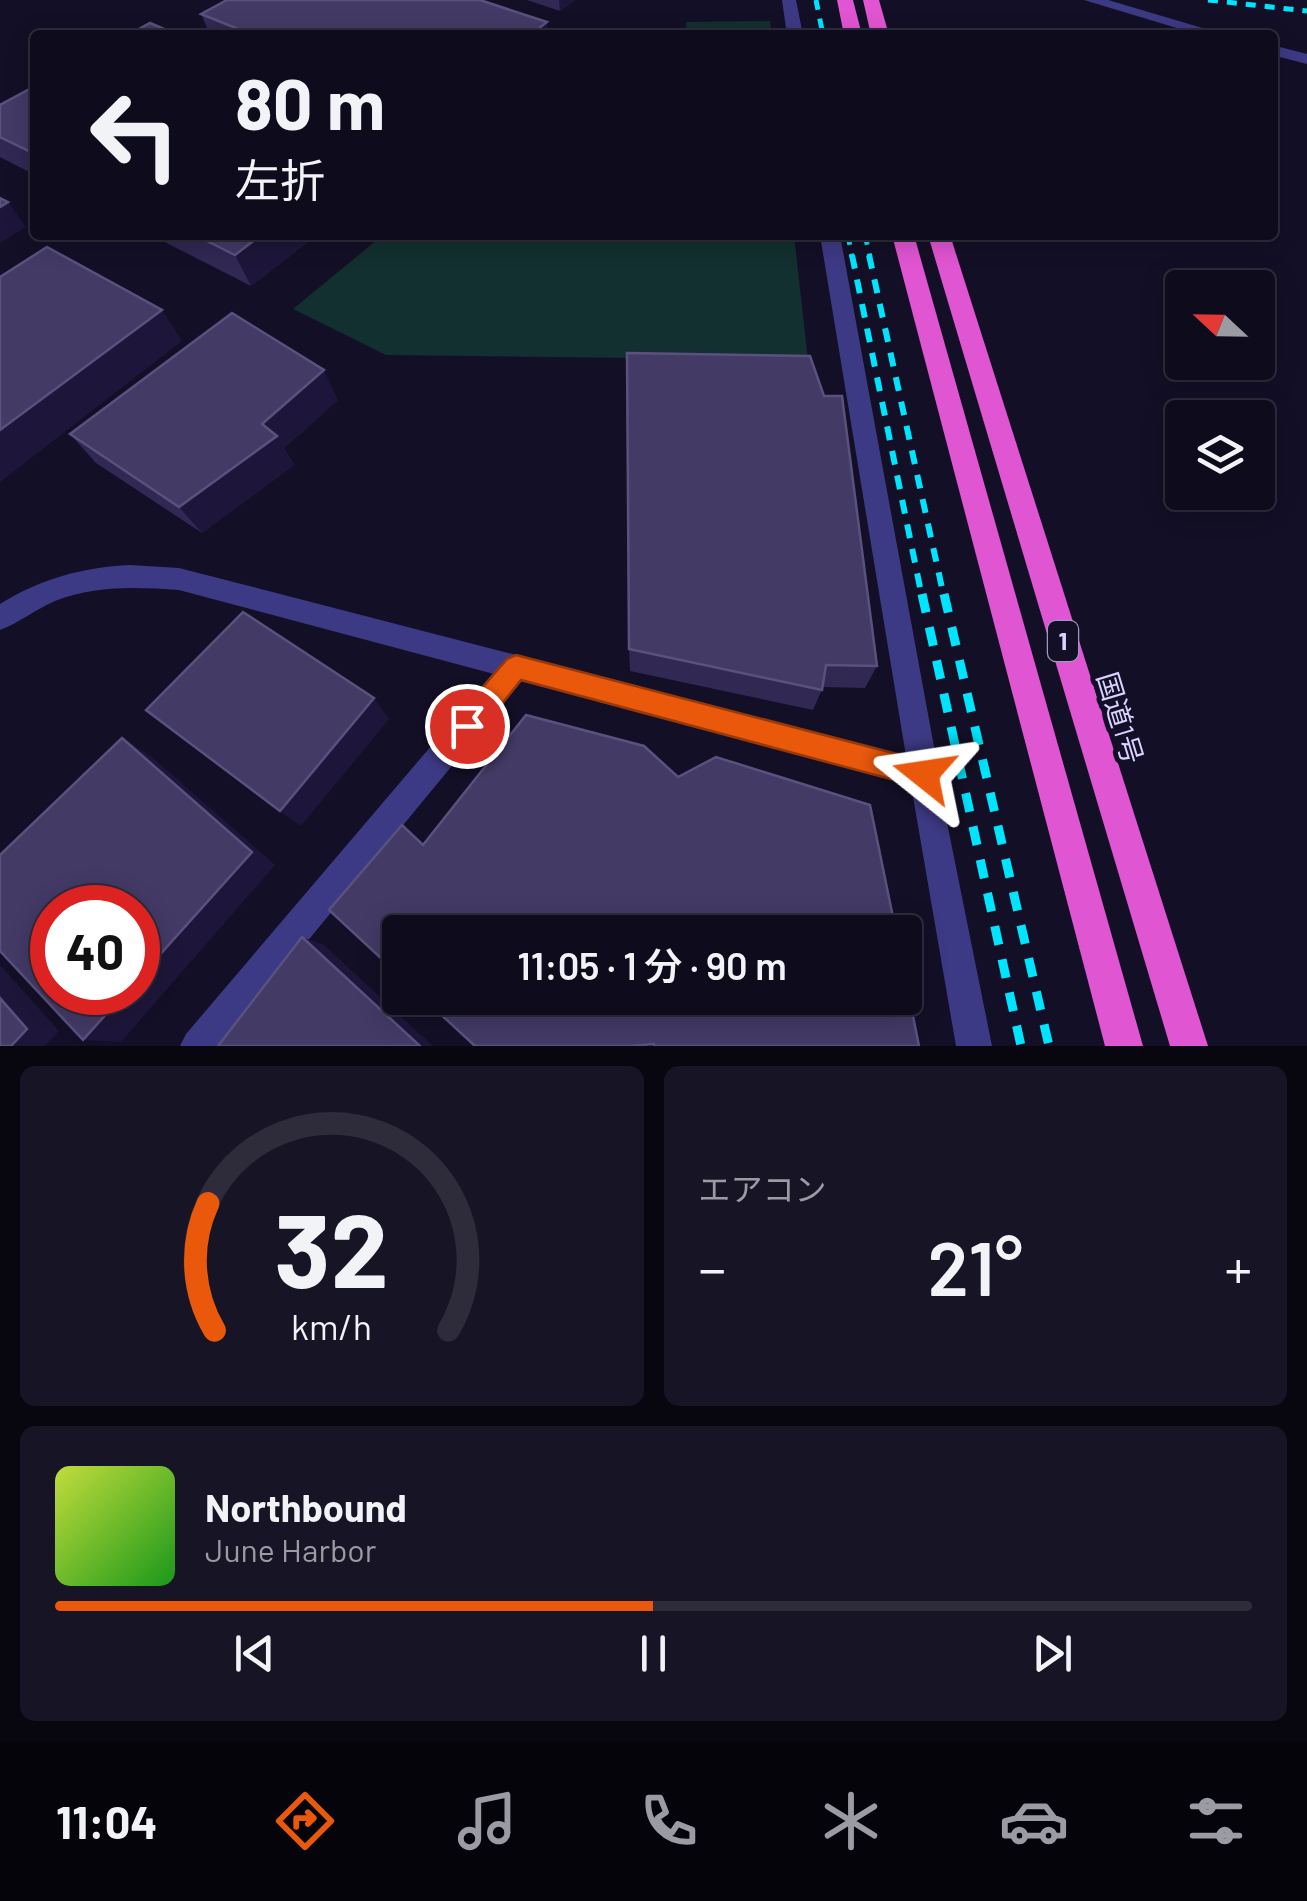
<!DOCTYPE html>
<html lang="ja">
<head>
<meta charset="utf-8">
<style>
	body { margin:0; font-family:Barlow,"Noto Sans JP",sans-serif; background:#171425; color:#f1f3f6; height:100vh; display:flex; flex-direction:column; font-size:38px; white-space:nowrap }
	* { box-sizing:border-box; margin:0 }
	p { font-size:32px; color:#9b9ba3 }
	.icon { flex:none; width:55px; height:55px; fill:none; stroke:currentColor; stroke-width:2; stroke-linecap:round; stroke-linejoin:round }
	.map { position:relative; height:1046px; overflow:hidden }
	.drawer { display:flex; flex-direction:column; gap:20px; padding:20px; background:#08060f; flex:1 }
	.drawer>* { flex:none }
	.hud { position:absolute; left:30px; top:30px; width:1248px; height:210px; border-radius:10px; box-shadow:0 5px 25px #0003,0 0 0 2px #2e2b3b; background:#0e0b1c; color:#f1f3f6; overflow:hidden }
	.needle { width:65px; rotate:292deg }
	.buttons { position:absolute; left:1165px; top:270px; display:grid; gap:20px }
	.buttons a { display:grid; place-items:center; width:110px; height:110px; border-radius:10px; background:#0e0b1c; box-shadow:0 5px 25px #0003,0 0 0 2px #2e2b3b; font-size:50px }
	.speed { position:absolute; left:30px; top:885px; display:flex; gap:20px; font-size:50px; font-weight:700; text-align:center }
	.speed>* { display:grid; place-content:center; width:130px; height:130px; border-radius:50%; background:#0e0b1c; box-shadow:0 5px 25px #0003,0 0 0 2px #2e2b3b; line-height:1 }
	.speed .limit { border:15px solid #d22; background:#fff; color:#111 }
	.pin { position:absolute; display:grid; place-items:center; width:85px; height:85px; color:#fff; margin:-42px; border:5px solid #fff; border-radius:50%; box-shadow:0 2px 10px #0007 }
	.me { position:absolute; width:110px; margin:-55px; rotate:285deg; stroke-linejoin:round; filter:drop-shadow(0 0 8px #0008) }
	.turn { display:flex; align-items:center; gap:35px; height:210px; padding:0 40px; font-size:45px }
	.turn .icon { width:130px; height:130px; stroke-width:2.5 }
	.turn b { display:block; font-size:70px; line-height:85px }
	.big { font-size:75px; font-weight:600; line-height:1.1 }
	.drawer .widget { flex:1; display:flex; flex-direction:column; justify-content:center; gap:15px; min-width:0; padding:0 35px; border-radius:15px; background:#171425 }
	.drawer .dial { align-items:center; gap:0 }
	.dial svg { height:260px; overflow:visible; fill:none; stroke:#2e2b3b; stroke-width:7; stroke-linecap:round; text-anchor:middle }
	.dial text { fill:#f1f3f6; stroke:none }
	.song { display:flex; align-items:center; gap:30px }
	.cover { width:120px; height:120px; border-radius:15px; background:linear-gradient(135deg,hsl(70 70% 55%),hsl(120 70% 35%)) }
	.played { height:10px; border-radius:5px; background:linear-gradient(90deg,#ea580c 50%,#2e2b3b 50%) }
	.keys { display:flex; justify-content:space-around; direction:ltr }
	.heat { display:flex; justify-content:space-between; align-items:center; font-size:55px; direction:ltr }
	.drawer .tiles { flex:1; display:grid; gap:20px; grid-template-columns:1fr 1fr }
	.widget:last-child { grid-column:span 2 }
	.trip { position:absolute; left:382px; top:915px; width:540px; height:100px; border-radius:10px; background:#0e0b1c; box-shadow:0 5px 25px #0003,0 0 0 2px #2e2b3b; font-weight:600; line-height:100px; text-align:center }
	.tab-bar { display:flex; height:160px; justify-content:space-around; align-items:center; background:#06040b; color:#9b9ba3 }
	.tab-bar .icon { width:70px; height:70px }
	.tab-bar .active { color:#ea580c }
	.tab-bar b { font-size:45px; color:#f1f3f6 }
	.map>svg:first-child { display:block }
	.green { fill:#12302f }
	.lines { fill:none; stroke-linecap:round; stroke-linejoin:round }
	.minor { fill:#3d3a85; fill-rule:evenodd }
	.tertiary { fill:#3d3a85; fill-rule:evenodd }
	.trunk { fill:#e055d1; fill-rule:evenodd }
	.rail-far2 { stroke:#00e5ff; stroke-width:5; stroke-dasharray:10 9; stroke-linecap:butt }
	.rail-far1 { stroke:#00e5ff; stroke-width:6; stroke-dasharray:14 11; stroke-linecap:butt }
	.rail { stroke:#00e5ff; stroke-width:9; stroke-dasharray:19 15; stroke-linecap:butt }
	.wall { fill:#312854 }
	.shaded-wall { fill:#1d163a }
	.building { fill:#433a66; stroke:#5a527e; stroke-width:2.5 }
	.route { fill:#ea580c; stroke:#983908; stroke-width:2.5 }
	.labels { text-anchor:middle; stroke-width:10; stroke-linejoin:round; paint-order:stroke }
	.shield { fill:#130f26; stroke:#9e99be; stroke-width:2.5 }
	.shield-label { font-size:25px; font-weight:bold; fill:#d9d4ff }
	.street-label { font-size:28px; fill:#d9d4ff; stroke:#130f26 }
</style>
</head>
<body>
<div class="map">
<svg width="1307" height="1046" viewBox="0 0 1307 1046">
	<rect width="100%" height="100%" fill="#130f26"/>
	<!-- green -->
	<g class="green">
		<polygon points="770,21 772,35 687,35 686,22"/>
		<polygon points="383,235 794,235 808,360 386,355 293,309"/>
	</g>
	<g class="lines">
		<!-- minor -->
		<g class="minor">
			<polygon points="782,0 796,0 803,35 787,35"/>
			<polygon points="820,235 840,235 939,774 935,785 924,789 913,785 909,774"/>
			<polygon points="516,654 526,658 530,667 526,676 221,1046 180,1046 186,1034 506,658"/>
		</g>
		<!-- tertiary -->
		<g class="tertiary">
			<polygon points="1084,0 1108,0 1226,35 1200,35"/>
			<polygon points="1272,45 1307,54 1307,64 1272,55"/>
			<path d="M130 565 179 568 935 763 992 1046H956L911 785 179 590C138 587 95 585 55 601 36 609 19 623 0 630V604C40 579 83 567 130 565Z"/>
		</g>
		<!-- trunk -->
		<g class="trunk">
			<polygon points="837,0 853,0 862,35 844,35"/>
			<polygon points="863,0 879,0 889,35 871,35"/>
			<polygon points="892,235 914,235 1143,1046 1105,1046"/>
			<polygon points="928,235 950,235 1208,1046 1170,1046"/>
		</g>
		<!-- rail-far2 -->
		<g class="rail-far2">
			<polyline points="816,0 823,35"/>
			<polyline points="1208,0 1307,11"/>
			<polyline points="848,235 852,257"/>
			<polyline points="865,235 870,257"/>
		</g>
		<!-- rail-far1 -->
		<g class="rail-far1">
			<polyline points="852,255 922,597"/>
			<polyline points="869,255 944,597"/>
		</g>
		<!-- rail -->
		<g class="rail">
			<polyline points="922,594 1021,1046"/>
			<polyline points="944,594 1049,1046"/>
		</g>
	</g>
	<!-- wall -->
	<g class="wall">
		<polygon points="223,0 480,0 548,35 210,35 201,14 224,2"/>
		<polygon points="527,0 575,0 560,11"/>
		<polygon points="35,86 35,175 0,157 0,105"/>
		<polygon points="151,235 317,235 251,286"/>
		<polygon points="338,400 284,448 294,465 202,533 96,463 70,434"/>
		<polygon points="629,649 877,666 865,688 823,687 813,710 630,671"/>
	</g>
	<!-- shaded-wall -->
	<g class="shaded-wall">
		<polygon points="559,0 575,0 560,11"/>
		<polygon points="547,22 548,35 530,35"/>
		<polygon points="8,202 26,227 0,243 0,207"/>
		<polygon points="261,235 317,235 251,286 235,255"/>
		<polygon points="162,310 182,341 0,482 0,430"/>
		<polygon points="324,370 338,400 284,448 294,465 202,533 179,507 262,424"/>
		<polygon points="374,698 389,719 301,826 280,811"/>
		<polygon points="122,738 152,757 275,865 121,1042 83,1040 126,992 138,992"/>
		<polygon points="302,937 324,945 433,1046 420,1046"/>
		<polygon points="0,965 59,1031 45,1046 11,1046 0,998"/>
	</g>
	<!-- building -->
	<g class="building">
		<polygon points="227,0 480,0 547,22 530,35 253,35 201,14"/>
		<polygon points="150,23 178,35 128,35"/>
		<polygon points="35,86 35,154 0,137 0,105"/>
		<polygon points="0,198 8,202 0,207"/>
		<polygon points="195,235 261,235 235,255"/>
		<polygon points="47,247 162,310 0,430 0,277"/>
		<polygon points="232,313 324,370 262,424 277,436 179,507 70,434"/>
		<polygon points="627,353 810,356 824,396 842,396 877,666 826,665 822,690 629,649"/>
		<polygon points="243,612 374,698 280,811 146,710"/>
		<polygon points="526,715 644,746 678,777 716,757 870,805 896,932 400,932 400,976 329,910 402,825 423,845"/>
		<polygon points="122,738 252,852 138,979 138,908 52,908 52,992 126,992 83,1040 0,951 0,855"/>
		<polygon points="302,937 420,1046 218,1046"/>
		<polygon points="905,976 919,1046 654,1046 654,1044 630,1046 475,1046 423,998 905,998"/>
		<polygon points="0,998 27,1029 11,1046 0,1046"/>
	</g>
	<!-- route -->
	<polygon class="route" points="516,655 924,761 933,765 937,774 933,784 924,788 521,680 477,735 467,738 458,735 454,726 458,716 507,659"/>
	<g class="labels">
		<!-- shield labels -->
		<rect class="shield" x="1048" y="621" width="30" height="40" rx="8"/>
		<g class="shield-label">
			<text x="1063" y="650">1</text>
		</g>
		<!-- street labels -->
		<g class="street-label">
			<text transform="translate(1120 718) rotate(73)" y="10">国道1号</text>
		</g>
	</g>
</svg>
<div class="buttons">
<a><svg class="needle" viewBox="-14 -14 28 28"><path d="M0-13l5 13h-10z" fill="#e53935"/><path d="M0 13l5-13h-10z" fill="#9b9ba3"/></svg></a>
<a><svg class="icon" aria-label="layers" viewBox="0 0 24 24"><path d="M12 4l9 5-9 5-9-5zM3 14l9 5 9-5"/></svg></a>
</div>
<div class="speed"><div class="limit">40</div></div>
<div class="pin" style="left:467px;top:726px;background:#d93025"><svg class="icon" aria-label="arrive" viewBox="0 0 24 24"><path d="M6 21V4h12l-3 4 3 4H6"/></svg></div>
<svg class="me" style="left:924px;top:774px" viewBox="-20 -20 40 40"><path d="M0-17L14 15 0 8-14 15z" fill="#ea580c" stroke="#fff" stroke-width="4"/></svg>
<div class="trip">11:05 · 1 分 · 90 m</div>
<div class="hud">
<div class="turn"><svg class="icon" aria-label="left" viewBox="0 0 24 24"><path d="M17 20v-9H6M10 6l-5 5 5 5"/></svg><div><b>80 m</b>左折</div></div>
</div>
</div>
<section class="drawer">
<div class="tiles">
<div class="widget dial"><svg viewBox="0 0 100 80">
<path d="M14 69A42 42 0 1 1 86 69"/>
<path d="M14 69A42 42 0 0 1 12 30" stroke="#ea580c"/>
<text x="50" y="56" font-size="32" font-weight="700">32</text>
<text x="50" y="72" font-size="11">km/h</text>
</svg></div>
<div class="widget"><p>エアコン</p>
<div class="heat"><a>−</a><b class="big">21°</b><a>+</a></div>
</div>
<div class="widget">
<div class="song"><i class="cover"></i><div><b>Northbound</b><p>June Harbor</p></div></div>
<div class="played"></div>
<div class="keys"><svg class="icon" aria-label="previous" viewBox="0 0 24 24"><path d="M18 5L8 12l10 7zM5 5v14"/></svg><svg class="icon" aria-label="pause" viewBox="0 0 24 24"><path d="M8 5v14M16 5v14"/></svg><svg class="icon" aria-label="next" viewBox="0 0 24 24"><path d="M6 5l10 7-10 7zM19 5v14"/></svg></div>
</div>
</div>
</section>
<nav class="tab-bar">
<b>11:04</b>
<svg class="icon active" aria-label="directions" viewBox="0 0 24 24"><path d="M12 3l9 9-9 9-9-9zM9 14v-3h6M13 9l2 2-2 2"/></svg>
<svg class="icon" aria-label="music" viewBox="0 0 24 24"><path d="M9 18V5l10-2v13"/><circle cx="6" cy="18" r="3"/><circle cx="16" cy="16" r="3"/></svg>
<svg class="icon" aria-label="phone" viewBox="0 0 24 24"><path d="M5 4h4l2 5-3 2q2 4 5 5l2-3 5 2v4C11 20 4 13 5 4z"/></svg>
<svg class="icon" aria-label="climate" viewBox="0 0 24 24"><path d="M12 3v18M4 7l16 10M4 17L20 7"/></svg>
<svg class="icon" aria-label="car" viewBox="0 0 24 24"><path d="M5 17H2v-5l4-1 3-4h7l3 4 3 1v5h-3M9 17h6M6 11h13"/><circle cx="7" cy="17" r="2"/><circle cx="17" cy="17" r="2"/></svg>
<svg class="icon" aria-label="filters" viewBox="0 0 24 24"><path d="M4 7h16M4 17h16"/><circle cx="9" cy="7" r="2"/><circle cx="15" cy="17" r="2"/></svg>
</nav>
</body>
</html>
